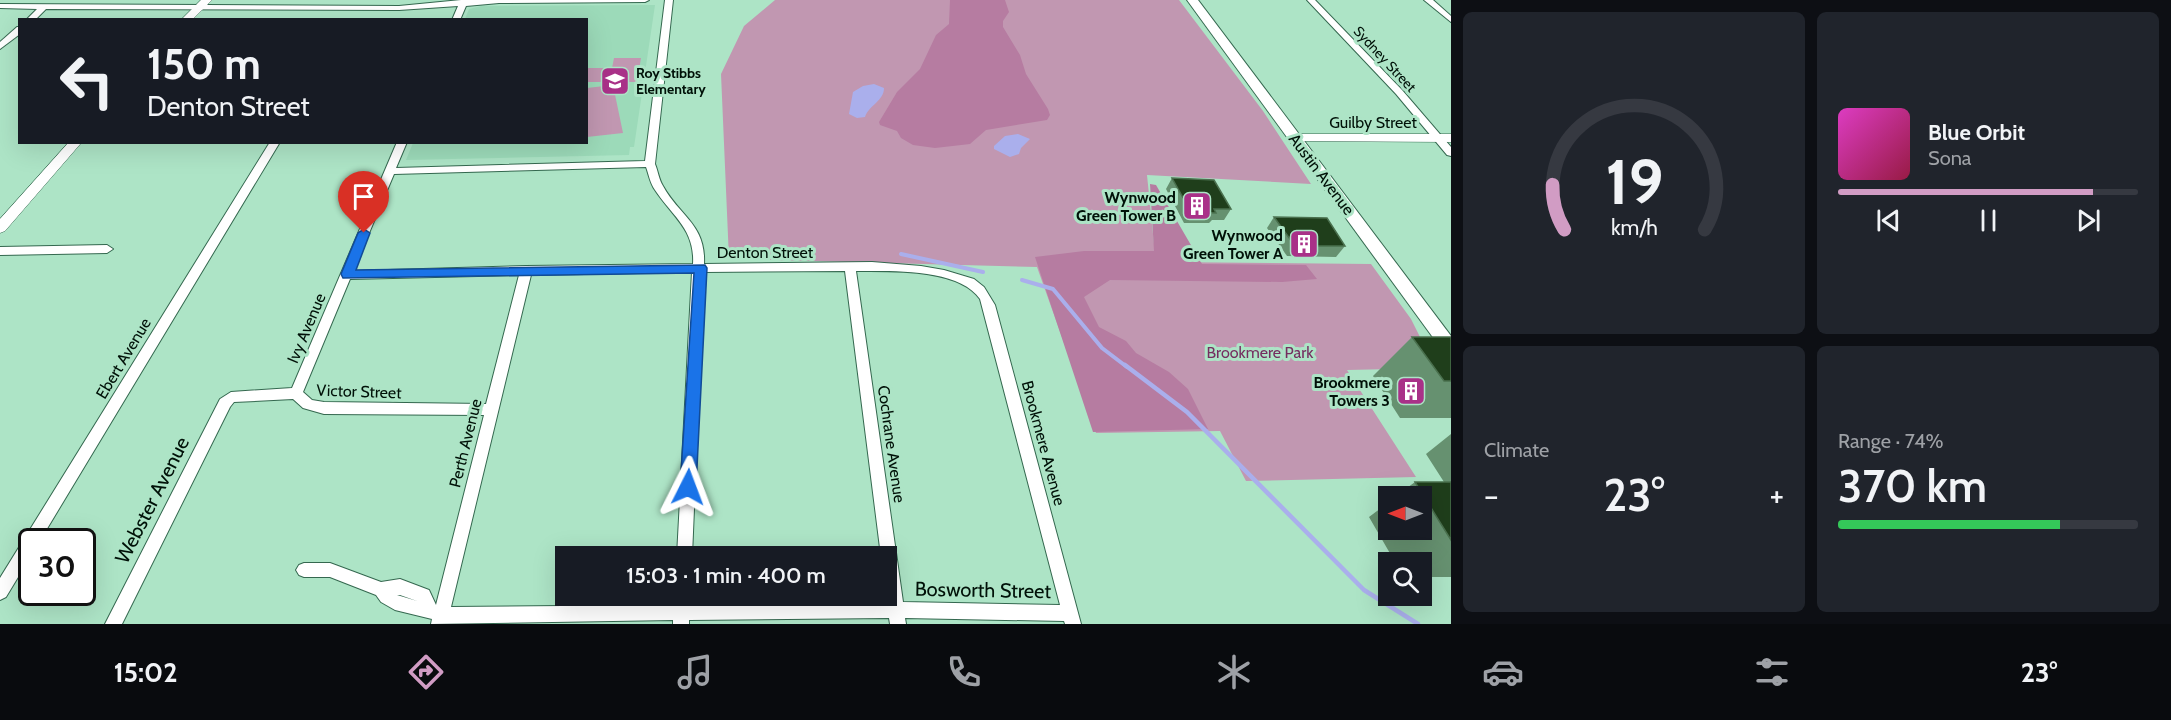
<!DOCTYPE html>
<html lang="en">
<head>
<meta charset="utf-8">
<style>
	body { margin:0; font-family:Cabin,sans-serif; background:#20242c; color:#f1f3f6; height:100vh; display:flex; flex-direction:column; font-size:22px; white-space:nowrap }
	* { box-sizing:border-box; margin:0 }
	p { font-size:20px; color:#9ea1a6 }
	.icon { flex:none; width:33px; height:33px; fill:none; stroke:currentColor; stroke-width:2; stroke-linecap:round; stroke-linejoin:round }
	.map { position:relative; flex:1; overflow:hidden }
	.panel { display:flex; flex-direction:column; gap:12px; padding:12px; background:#0d0f14; width:720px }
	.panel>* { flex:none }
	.top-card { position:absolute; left:18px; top:18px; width:570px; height:126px; border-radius:0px; box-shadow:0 6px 24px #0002; background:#171b24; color:#f1f3f6; overflow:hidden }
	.needle { width:39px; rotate:270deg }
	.fabs { position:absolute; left:1378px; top:486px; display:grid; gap:12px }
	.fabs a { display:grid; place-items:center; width:54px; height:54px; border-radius:0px; background:#171b24; box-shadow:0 6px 24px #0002; font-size:30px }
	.speed { position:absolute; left:18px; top:528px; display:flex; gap:12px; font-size:30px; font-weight:700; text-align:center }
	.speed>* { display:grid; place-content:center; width:78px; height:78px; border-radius:50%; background:#171b24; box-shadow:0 6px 24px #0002; line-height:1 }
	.speed .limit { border:3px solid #111; border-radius:9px; background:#fff; color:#111 }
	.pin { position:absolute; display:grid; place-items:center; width:51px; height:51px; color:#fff; margin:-62px -26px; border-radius:50% 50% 50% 0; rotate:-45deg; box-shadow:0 0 6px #0007 }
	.pin .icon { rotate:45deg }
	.me { position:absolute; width:66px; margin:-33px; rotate:3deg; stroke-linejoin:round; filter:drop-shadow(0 0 4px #0008) }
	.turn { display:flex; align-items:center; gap:21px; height:126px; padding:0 30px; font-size:27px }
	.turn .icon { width:78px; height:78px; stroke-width:2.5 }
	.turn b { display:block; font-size:42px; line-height:51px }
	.big { font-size:45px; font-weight:600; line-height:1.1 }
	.panel .tile { flex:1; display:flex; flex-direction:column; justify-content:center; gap:9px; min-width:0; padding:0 21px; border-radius:9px; background:#20242c }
	.panel .dial { align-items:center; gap:0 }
	.dial svg { height:156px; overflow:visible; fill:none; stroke:#363941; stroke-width:7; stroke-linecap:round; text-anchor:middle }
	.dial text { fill:#f1f3f6; stroke:none }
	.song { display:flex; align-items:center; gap:18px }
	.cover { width:72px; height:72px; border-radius:9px; background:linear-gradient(135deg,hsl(310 70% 55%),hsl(340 70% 35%)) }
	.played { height:6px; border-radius:3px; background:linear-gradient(90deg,#d19cc4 85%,#363941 85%) }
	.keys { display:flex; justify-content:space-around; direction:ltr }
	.heat { display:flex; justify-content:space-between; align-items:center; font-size:33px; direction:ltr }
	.charge { height:9px; border-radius:4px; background:linear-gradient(90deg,#34c759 74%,#363941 0) }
	.panel .tiles { flex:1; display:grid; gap:12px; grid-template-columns:repeat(2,1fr) }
	.trip { position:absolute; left:555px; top:546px; width:342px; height:60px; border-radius:0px; background:#171b24; box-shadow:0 6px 24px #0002; font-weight:600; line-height:60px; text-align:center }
	.dock { display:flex; height:96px; justify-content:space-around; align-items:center; background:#090b0e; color:#9ea1a6 }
	.dock .icon { width:42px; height:42px }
	.dock .active { color:#d19cc4 }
	.dock b { font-size:27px; color:#f1f3f6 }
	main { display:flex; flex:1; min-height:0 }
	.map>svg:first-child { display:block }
	.built { fill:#9cdab9 }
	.green { fill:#c197b1 }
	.forest { fill:#b67ca1 }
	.water { fill:#aaafec }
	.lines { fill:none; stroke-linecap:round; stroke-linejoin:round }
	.stream-far1 { stroke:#aaafec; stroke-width:4 }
	.stream { stroke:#aaafec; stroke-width:4.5 }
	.minor-casing { stroke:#34684f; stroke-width:2 }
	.tertiary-casing { stroke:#34684f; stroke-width:1 }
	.secondary-casing { stroke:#34684f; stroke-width:2 }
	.minor { fill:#fff; fill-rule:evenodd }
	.tertiary { fill:#fff; fill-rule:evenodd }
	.secondary { fill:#fff; fill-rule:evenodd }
	.wall { fill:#669170 }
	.building { fill:#1f3e1b; stroke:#4a704e; stroke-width:1.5 }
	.route { fill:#1a73e8; stroke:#114b97; stroke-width:1.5 }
	.labels { text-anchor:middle; stroke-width:6; stroke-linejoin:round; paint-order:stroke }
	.far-street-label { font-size:14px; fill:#001108; stroke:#ade4c6 }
	.far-poi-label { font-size:14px; font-weight:bold; fill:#001108; stroke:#ade4c6; text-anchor:start }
	.street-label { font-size:16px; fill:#001108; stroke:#ade4c6 }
	.poi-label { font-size:16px; font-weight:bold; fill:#001108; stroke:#ade4c6; text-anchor:end }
	.park-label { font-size:16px; fill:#752e60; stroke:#ade4c6 }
	.near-street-label { font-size:20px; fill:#001108; stroke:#ade4c6 }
</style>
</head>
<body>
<main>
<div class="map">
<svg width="1451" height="624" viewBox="0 0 1451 624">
	<rect width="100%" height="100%" fill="#ade4c6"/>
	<!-- built -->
	<polygon class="built" points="655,5 634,147 630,147 629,155 406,160 413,143 586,142 586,20 465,19 469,9 481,6"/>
	<!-- green -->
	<g class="green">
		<polygon points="775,0 1179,0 1263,111 1311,184 1147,175 1154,244 1160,262 1371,264 1411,319 1423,343 1440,368 1347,370 1416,477 1246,481 1220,431 1096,433 1037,267 729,259 721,74 744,26"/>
		<polygon points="614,58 641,58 637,82 587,82 587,68 612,68"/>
		<polygon points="613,85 623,133 587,137 587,88"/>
	</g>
	<!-- forest -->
	<g class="forest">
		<polygon points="950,0 1005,0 1009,12 1003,21 1003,27 1020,55 1026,74 1048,109 1050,115 1047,120 986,130 970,144 935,148 913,145 901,138 897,131 880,125 879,122 897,92 920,69 936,35 949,24"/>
		<polygon points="1150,184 1156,185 1202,264 1306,265 1317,279 1282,282 1110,280 1084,297 1099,327 1126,341 1136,353 1169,372 1188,389 1208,429 1093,432 1035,257 1084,251 1154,251"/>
	</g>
	<!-- water -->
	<g class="water">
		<path d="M874 84 884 88C884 101 869 105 865 117L857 118 849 114 853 92 863 86Z"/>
		<polygon points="1018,134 1030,139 1021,148 1019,154 1010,157 994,149 994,146 1005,136"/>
	</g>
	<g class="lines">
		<!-- stream-far1 -->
		<g class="stream-far1">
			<polyline points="901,254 983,272"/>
			<polyline points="1022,280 1053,289 1102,348 1127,367"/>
		</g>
		<!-- stream -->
		<polyline class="stream" points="1125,365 1187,412 1364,590 1418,624"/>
		<!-- minor casing -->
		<g class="minor-casing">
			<g id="minor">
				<polygon points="461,0 649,0 645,2 499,3 466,6 460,20 452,20 458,6 399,10 46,9 35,20 26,20 37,9 0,8 0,4 399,6"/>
				<path d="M665 0H673L655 164C658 171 659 180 663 186 680 217 706 224 704 264L872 262 921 266 944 270 974 279 984 287 995 305 1081 624H1065L1064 621 905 618 906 624H890L889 618 689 620V624H673V620L431 624 432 619 395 610 381 602 376 595 330 577H304L299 575 296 570 299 565 304 563H330L381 582 400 579 429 590 436 605 484 415 324 414 303 408 293 399 234 402 230 407 122 624H105L220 399 231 392 292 388 397 142H407L396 168 645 161ZM646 167C649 175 650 183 655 190 672 216 695 229 693 264L526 266 353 271 394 174ZM845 271 881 556H886L887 602 690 604V596H674V605L451 607 531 275 692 272 677 556H692L704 272ZM856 271C890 271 959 268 980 299L1060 605 903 602ZM519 275 486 404 324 402 312 400 303 392 350 279ZM397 595H400L417 601Z"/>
				<polygon points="1307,0 1315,0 1402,90 1451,147 1451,156 1447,155 1396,94"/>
				<polygon points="1424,0 1433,0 1451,16 1451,22"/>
				<polygon points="17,27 20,27 20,34 0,49 0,42"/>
				<polygon points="270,142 280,142 39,542 32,542 32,554 6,597 0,600 0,578"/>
				<polygon points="107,245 113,249 107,253 0,255 0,247"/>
			</g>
		</g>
		<!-- tertiary casing -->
		<g class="tertiary-casing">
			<g id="tertiary">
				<polygon points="201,0 212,0 192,20 181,20"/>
				<polygon points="1295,134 1451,134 1451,142 1291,141 1291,135"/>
				<polygon points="69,142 82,142 5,231 0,233 0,219"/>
			</g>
		</g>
		<!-- secondary casing -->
		<g class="secondary-casing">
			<polygon id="secondary" points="1187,0 1198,0 1451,336 1451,356 1445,354"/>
		</g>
		<!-- minor -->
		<use href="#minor" class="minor"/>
		<!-- tertiary -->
		<use href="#tertiary" class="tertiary"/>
		<!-- secondary -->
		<use href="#secondary" class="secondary"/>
	</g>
	<!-- wall -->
	<g class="wall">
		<polygon points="1172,178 1231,209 1224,220 1212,220 1209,223 1184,223 1166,189"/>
		<polygon points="1274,217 1345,246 1336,257 1287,256 1267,228"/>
		<polygon points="1412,337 1451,337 1451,418 1400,418 1373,376"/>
		<polygon points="1451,434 1451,577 1422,577 1422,562 1395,562 1369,517 1389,502 1389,530 1422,530 1422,496 1396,496 1415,482 1444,482 1426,454"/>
	</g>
	<!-- building -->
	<g class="building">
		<polygon points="1172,178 1214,180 1231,209 1214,209 1216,213 1191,212"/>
		<polygon points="1274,217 1327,218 1345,246 1295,246"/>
		<polygon points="1412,337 1451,337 1451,381 1444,381"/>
		<polygon points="1415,482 1451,482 1451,540"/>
	</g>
	<!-- route -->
	<polygon class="route" points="364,229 370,233 356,270 705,265 707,268 696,487 694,492 688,494 683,492 680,487 694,273 343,278 341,274 358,233"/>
	<!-- icons -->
	<defs>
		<g id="school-square" transform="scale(1.5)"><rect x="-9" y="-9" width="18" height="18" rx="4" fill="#a93188" stroke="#ade4c6"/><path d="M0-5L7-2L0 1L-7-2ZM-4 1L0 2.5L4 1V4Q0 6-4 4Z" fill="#fff"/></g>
		<g id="building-square" transform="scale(1.5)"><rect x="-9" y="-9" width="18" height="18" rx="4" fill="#a93188" stroke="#ade4c6"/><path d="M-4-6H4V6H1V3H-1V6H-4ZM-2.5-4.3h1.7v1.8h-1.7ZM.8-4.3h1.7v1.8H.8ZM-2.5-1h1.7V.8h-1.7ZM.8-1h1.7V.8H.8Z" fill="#fff"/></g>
	</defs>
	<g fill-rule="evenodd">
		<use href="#school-square" x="615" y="81"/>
		<use href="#building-square" x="1197" y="206"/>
		<use href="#building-square" x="1304" y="244"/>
		<use href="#building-square" x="1411" y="391"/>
	</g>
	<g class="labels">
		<!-- far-street labels -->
		<g class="far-street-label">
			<text transform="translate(1385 59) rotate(47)" y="5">Sydney Street</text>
		</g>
		<!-- far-poi labels -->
		<g class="far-poi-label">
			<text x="636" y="78">Roy Stibbs<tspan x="636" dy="16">Elementary</tspan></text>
		</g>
		<!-- street labels -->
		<g class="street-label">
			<text x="1373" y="128">Guilby Street</text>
			<text transform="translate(1322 174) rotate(53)" y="6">Austin Avenue</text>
			<text x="765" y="258">Denton Street</text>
			<text transform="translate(306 328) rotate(-67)" y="6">Ivy Avenue</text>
			<text transform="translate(123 358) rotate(-59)" y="6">Ebert Avenue</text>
			<text transform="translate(359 391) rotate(2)" y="6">Victor Street</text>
			<text transform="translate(465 443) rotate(-76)" y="6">Perth Avenue</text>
			<text transform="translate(1044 443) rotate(75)" y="6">Brookmere Avenue</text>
			<text transform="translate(892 444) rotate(82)" y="6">Cochrane Avenue</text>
		</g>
		<!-- poi labels -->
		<g class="poi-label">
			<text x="1176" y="203">Wynwood<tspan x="1176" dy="18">Green Tower B</tspan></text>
			<text x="1283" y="241">Wynwood<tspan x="1283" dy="18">Green Tower A</tspan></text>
			<text x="1390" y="388">Brookmere<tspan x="1390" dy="18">Towers 3</tspan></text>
		</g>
		<!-- park labels -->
		<g class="park-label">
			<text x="1260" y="358">Brookmere Park</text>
		</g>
		<!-- near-street labels -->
		<g class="near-street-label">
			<text transform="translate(152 500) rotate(-63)" y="7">Webster Avenue</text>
			<text transform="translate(983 590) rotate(1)" y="7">Bosworth Street</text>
		</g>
	</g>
</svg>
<div class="fabs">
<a><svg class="needle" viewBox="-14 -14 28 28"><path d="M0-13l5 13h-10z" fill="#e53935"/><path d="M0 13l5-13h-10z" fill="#9ea1a6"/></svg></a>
<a><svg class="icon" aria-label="search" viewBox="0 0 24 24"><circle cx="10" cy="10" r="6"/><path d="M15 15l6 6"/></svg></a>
</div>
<div class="speed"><div class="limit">30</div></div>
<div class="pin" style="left:364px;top:233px;background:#d93025"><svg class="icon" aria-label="arrive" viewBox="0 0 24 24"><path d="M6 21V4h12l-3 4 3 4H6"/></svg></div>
<svg class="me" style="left:688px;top:487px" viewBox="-20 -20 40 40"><path d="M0-17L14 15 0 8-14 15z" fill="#1a73e8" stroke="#fff" stroke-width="4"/></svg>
<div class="trip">15:03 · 1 min · 400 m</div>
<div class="top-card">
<div class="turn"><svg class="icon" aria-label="left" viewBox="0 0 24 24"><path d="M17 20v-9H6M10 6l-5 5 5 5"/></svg><div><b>150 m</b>Denton Street</div></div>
</div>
</div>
<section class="panel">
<div class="tiles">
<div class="tile dial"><svg viewBox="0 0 100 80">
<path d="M14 69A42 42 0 1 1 86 69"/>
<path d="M14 69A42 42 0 0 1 8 46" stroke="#d19cc4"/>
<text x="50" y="56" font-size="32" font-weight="700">19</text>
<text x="50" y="72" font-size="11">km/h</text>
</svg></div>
<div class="tile">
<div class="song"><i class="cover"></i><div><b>Blue Orbit</b><p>Sona</p></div></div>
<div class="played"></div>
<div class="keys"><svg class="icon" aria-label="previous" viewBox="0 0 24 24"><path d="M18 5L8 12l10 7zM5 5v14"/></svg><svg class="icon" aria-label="pause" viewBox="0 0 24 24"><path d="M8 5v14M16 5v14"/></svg><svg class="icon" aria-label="next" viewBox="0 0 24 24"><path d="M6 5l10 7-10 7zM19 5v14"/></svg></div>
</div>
<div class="tile"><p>Climate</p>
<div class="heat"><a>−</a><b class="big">23°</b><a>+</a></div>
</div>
<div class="tile"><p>Range · 74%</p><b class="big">370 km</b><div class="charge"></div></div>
</div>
</section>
</main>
<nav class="dock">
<b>15:02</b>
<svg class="icon active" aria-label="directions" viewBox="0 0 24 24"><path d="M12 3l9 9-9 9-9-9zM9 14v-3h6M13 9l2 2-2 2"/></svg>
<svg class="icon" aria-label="music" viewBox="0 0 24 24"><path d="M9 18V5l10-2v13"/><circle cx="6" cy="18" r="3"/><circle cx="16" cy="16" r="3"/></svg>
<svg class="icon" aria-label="phone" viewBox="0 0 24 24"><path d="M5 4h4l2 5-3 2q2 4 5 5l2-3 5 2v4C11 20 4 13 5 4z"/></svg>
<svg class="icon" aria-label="climate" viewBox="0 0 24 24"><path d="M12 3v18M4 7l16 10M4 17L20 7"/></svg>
<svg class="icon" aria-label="car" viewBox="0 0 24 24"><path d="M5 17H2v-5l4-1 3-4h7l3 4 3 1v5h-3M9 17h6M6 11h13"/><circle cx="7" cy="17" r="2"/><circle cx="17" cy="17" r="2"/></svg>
<svg class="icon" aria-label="filters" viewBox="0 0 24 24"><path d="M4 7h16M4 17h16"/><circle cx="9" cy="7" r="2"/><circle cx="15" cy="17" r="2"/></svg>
<b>23°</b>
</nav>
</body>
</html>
